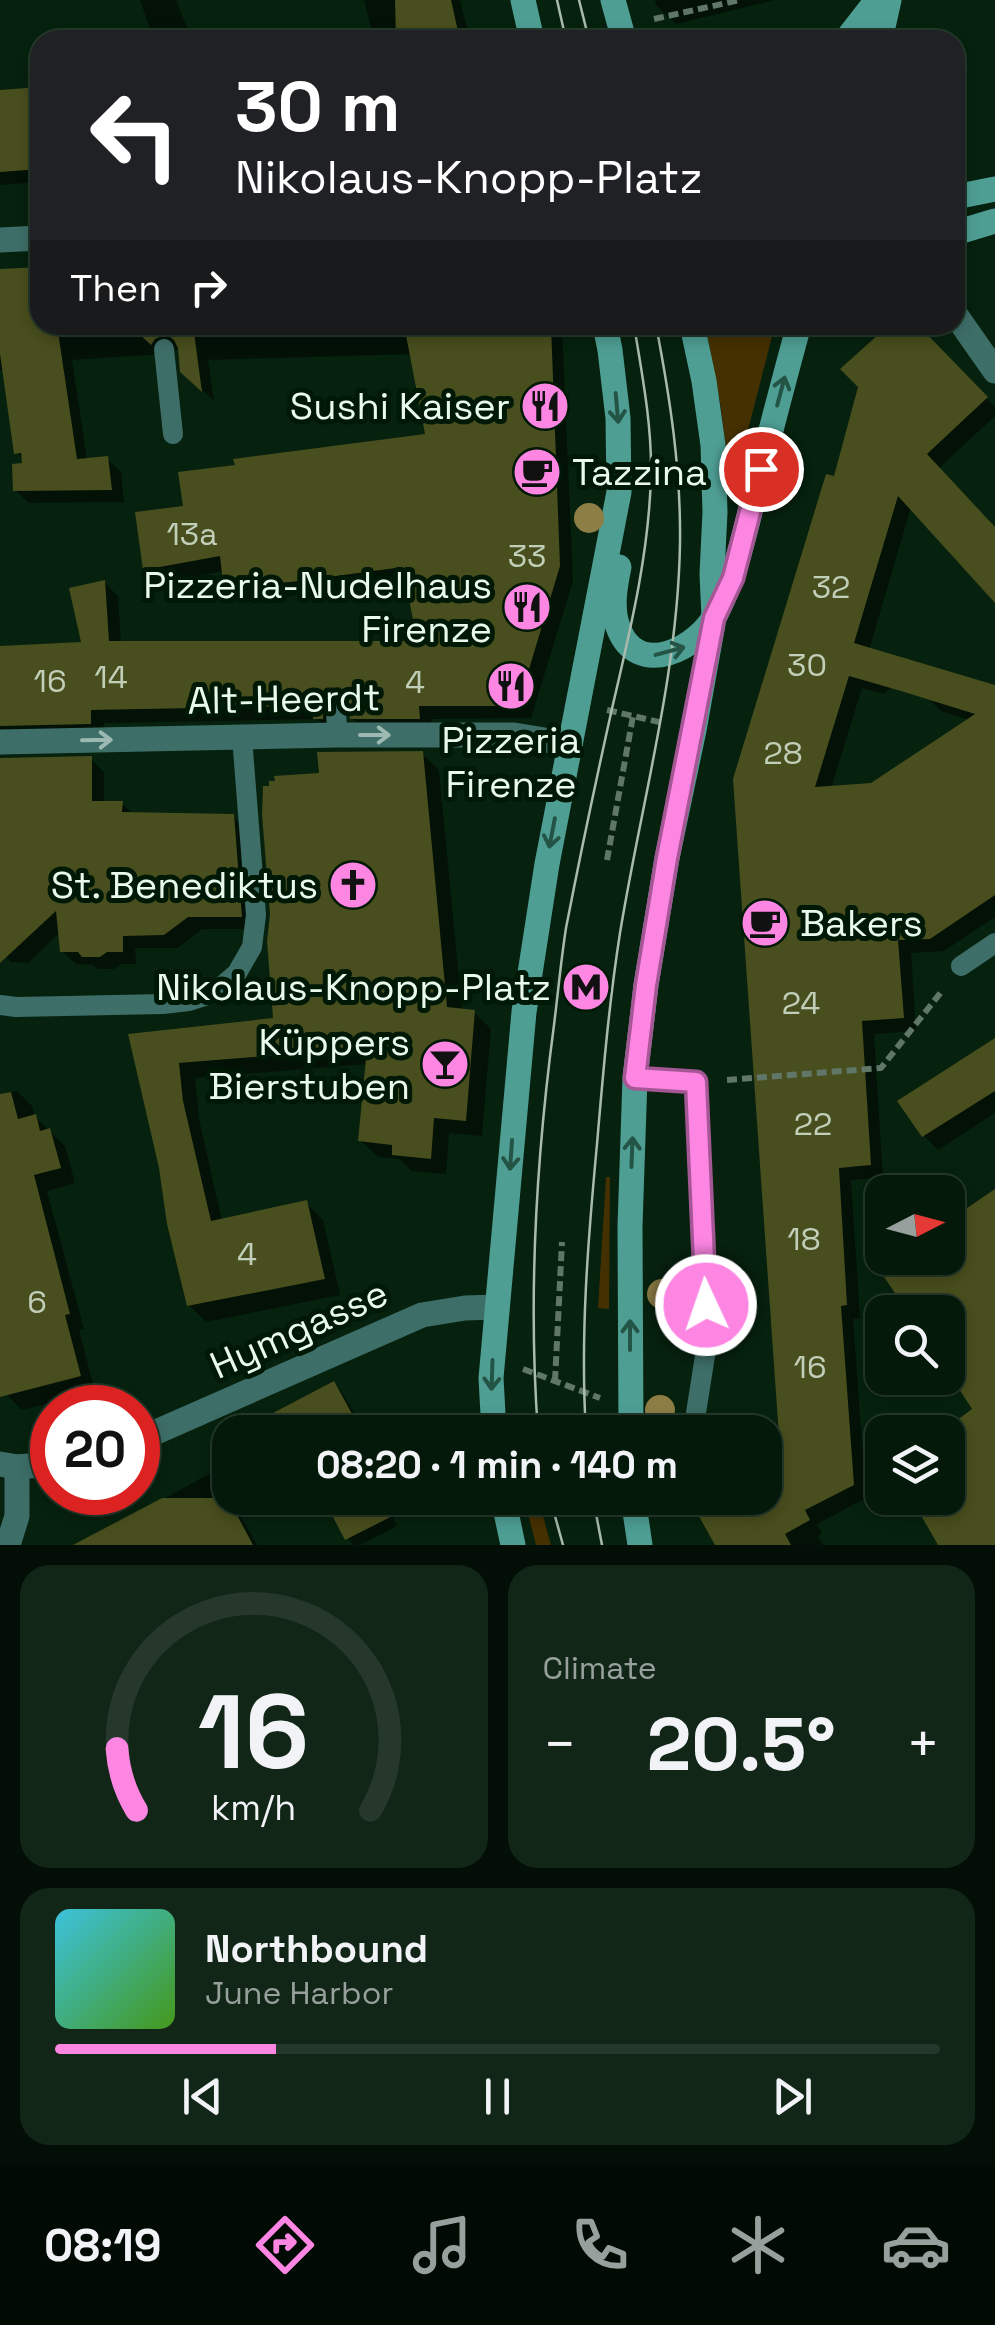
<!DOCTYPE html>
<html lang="en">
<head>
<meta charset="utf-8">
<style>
	body { margin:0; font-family:"Space Grotesk",sans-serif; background:#122618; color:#f1f3f6; height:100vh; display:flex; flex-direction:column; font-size:38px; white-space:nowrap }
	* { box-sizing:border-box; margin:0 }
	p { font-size:32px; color:#97a09c }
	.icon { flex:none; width:55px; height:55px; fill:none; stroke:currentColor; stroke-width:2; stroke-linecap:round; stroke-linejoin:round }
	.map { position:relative; height:1545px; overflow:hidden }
	.details { display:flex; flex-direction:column; gap:20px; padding:20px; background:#020e06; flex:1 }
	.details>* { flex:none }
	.top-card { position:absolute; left:30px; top:30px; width:935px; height:305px; border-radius:30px; box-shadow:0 5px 15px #0003,0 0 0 2px #25382b; background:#202124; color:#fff; overflow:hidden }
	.needle { width:65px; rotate:84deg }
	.fabs { position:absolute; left:865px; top:1175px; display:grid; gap:20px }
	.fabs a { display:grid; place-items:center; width:100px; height:100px; border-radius:20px; background:#04190a; box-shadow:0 5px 15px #0003,0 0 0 2px #25382b; font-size:50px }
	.speed { position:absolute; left:30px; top:1385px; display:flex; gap:20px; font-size:50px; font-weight:700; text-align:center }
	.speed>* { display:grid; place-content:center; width:130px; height:130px; border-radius:50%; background:#04190a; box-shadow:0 5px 15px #0003,0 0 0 2px #25382b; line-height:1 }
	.speed .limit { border:15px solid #d22; background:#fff; color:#111 }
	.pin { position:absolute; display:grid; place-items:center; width:85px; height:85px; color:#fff; margin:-42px; border:5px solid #fff; border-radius:50%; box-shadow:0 2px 10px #0007 }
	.me { position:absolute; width:110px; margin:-55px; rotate:357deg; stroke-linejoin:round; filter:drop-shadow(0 0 8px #0008) }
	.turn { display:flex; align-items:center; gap:35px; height:210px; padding:0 40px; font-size:45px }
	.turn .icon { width:130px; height:130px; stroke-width:2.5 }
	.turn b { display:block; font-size:70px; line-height:85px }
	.then { display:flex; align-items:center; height:95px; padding:0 40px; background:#0003; gap:20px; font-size:38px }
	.big { font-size:75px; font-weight:700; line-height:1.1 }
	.details .tile { flex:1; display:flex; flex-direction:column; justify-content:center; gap:15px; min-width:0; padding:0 35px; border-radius:30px; background:#122618 }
	.details .dial { align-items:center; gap:0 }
	.dial svg { height:260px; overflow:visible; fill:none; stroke:#25382b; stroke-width:7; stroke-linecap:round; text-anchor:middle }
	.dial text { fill:#f1f3f6; stroke:none }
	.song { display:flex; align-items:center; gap:30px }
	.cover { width:120px; height:120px; border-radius:15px; background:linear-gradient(135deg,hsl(190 70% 55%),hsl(100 70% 35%)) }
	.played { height:10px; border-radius:5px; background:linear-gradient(90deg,#fd86e3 25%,#25382b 25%) }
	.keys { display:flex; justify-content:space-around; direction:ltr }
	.heat { display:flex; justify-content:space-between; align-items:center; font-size:55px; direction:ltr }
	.details .tiles { flex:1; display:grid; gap:20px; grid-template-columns:1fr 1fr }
	.tile:last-child { grid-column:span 2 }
	.trip { position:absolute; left:212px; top:1415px; width:570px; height:100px; border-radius:30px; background:#04190a; box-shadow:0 5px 15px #0003,0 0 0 2px #25382b; font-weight:700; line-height:100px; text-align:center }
	.menu { display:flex; height:160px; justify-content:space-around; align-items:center; background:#020a04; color:#97a09c }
	.menu .icon { width:70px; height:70px }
	.menu .current { color:#fd86e3 }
	.menu b { font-size:45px; color:#f1f3f6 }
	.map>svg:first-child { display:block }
	.green { fill:#453001 }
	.shadow { fill:#0007 }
	.building { fill:#484e1d; fill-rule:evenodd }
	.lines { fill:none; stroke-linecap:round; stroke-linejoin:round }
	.path { stroke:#607666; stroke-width:6; stroke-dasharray:10 5; stroke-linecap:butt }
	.lane { stroke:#3e6e68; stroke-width:20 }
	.street { stroke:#3e6e68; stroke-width:25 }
	.secondary { stroke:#4e9e94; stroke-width:25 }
	.tram { stroke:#a8bbad; stroke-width:2.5 }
	.tree { fill:#8d7e46 }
	.oneway { stroke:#235446 }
	.oneway2 { stroke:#9cbab1 }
	.route-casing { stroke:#a45794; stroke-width:25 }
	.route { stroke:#fd86e3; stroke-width:18 }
	.labels { text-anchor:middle; stroke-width:10; stroke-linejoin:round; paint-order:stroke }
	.number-label { font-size:32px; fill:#c1ceb8 }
	.poi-label { font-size:38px; fill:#e9f9ec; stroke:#001806; text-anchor:end }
	.street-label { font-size:38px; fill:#e9f9ec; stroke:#001806 }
</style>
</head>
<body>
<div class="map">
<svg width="995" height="1545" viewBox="0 0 995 1545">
	<rect width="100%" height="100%" fill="#06210e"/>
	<!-- green -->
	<g class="green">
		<polygon points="705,325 775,325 739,465 728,464 720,402"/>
		<polygon points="606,1177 610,1177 609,1309 598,1308"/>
		<polygon points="524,1498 538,1498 551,1545 536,1545"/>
	</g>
	<!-- shadow -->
	<g class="shadow">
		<polygon points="140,0 176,0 192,40 154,40"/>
		<polygon points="364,0 460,0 470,40 374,40"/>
		<polygon points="655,0 775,0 676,24 656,5"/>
		<polygon points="40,89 40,182 0,185 0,92"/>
		<polygon points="40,269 40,325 562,325 573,581 531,718 431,719 432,731 366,731 352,718 351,706 341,710 329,732 317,719 104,723 104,736 0,746 0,646 84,644 105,583 118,596 121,644 420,644 408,580 240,603 227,589 225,571 158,583 145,569 185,509 428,436 412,354 208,360 214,401 183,371 180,349 170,350 164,354 72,360 87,460 107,459 121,472 124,502 29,503 15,490 25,465 24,460 17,453 5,370 0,370 0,272"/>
		<polygon points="892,325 915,325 995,407 995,416 938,469 995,530 995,587 911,507 869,650 909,671 884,694 862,688 831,788 872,785 970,720 941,711 929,699 995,688 995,917 944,951 911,953 916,1031 874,1034 883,1177 851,1180 860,1318 853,1319 866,1498 817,1524 822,1534 818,1536 823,1545 718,1545 699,1512 726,1498 765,1498 765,1477 783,1467 736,780 836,479"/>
		<polygon points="422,754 439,770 462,1011 474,1012 491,1029 482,1136 449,1133 446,1174 411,1171 400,1159 378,1157 361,1141 368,1064 195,1078 199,1119 222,1221 306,1203 323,1220 340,1295 206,1322 189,1305 161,1167 131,1036 276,1021 322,775"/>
		<polygon points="0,759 91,759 104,772 104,803 122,803 133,814 233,816 247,830 255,929 202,929 178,948 135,948 136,964 121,964 114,969 98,969 93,965 76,964 62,951 60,932 28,963 11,962 6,957 0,957"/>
		<polygon points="995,1040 995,1113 938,1150 924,1136 901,1102"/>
		<polygon points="17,1091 32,1106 35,1117 65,1146 75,1183 47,1191 84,1329 79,1330 95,1391 22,1410 7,1395 2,1397 0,1394 0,1095"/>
		<polygon points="995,1192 995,1545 941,1545 914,1498 948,1498 948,1432 944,1432 976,1410 948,1367 948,1312 911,1312 881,1268 897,1258 948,1258 948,1224"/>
		<polygon points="334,1384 342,1392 364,1432 292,1432 282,1412"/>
		<polygon points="213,1472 226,1485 230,1498 257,1545 79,1545"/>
		<polygon points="326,1498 383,1498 397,1526 360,1545 354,1545 347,1538"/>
	</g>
	<!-- building -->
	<g class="building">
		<polygon points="395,0 451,0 460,40 396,40"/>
		<polygon points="40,87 40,169 0,172 0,90"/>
		<polygon points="40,267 40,325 57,325 77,459 108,456 112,490 13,491 12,464 22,463 21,453 14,454 0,354 0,269"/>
		<polygon points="130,325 193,325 202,392 180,372 178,348 174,340 169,336 162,336 155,339 151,345"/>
		<polygon points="404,325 551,325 560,566 518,706 419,706 420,719 350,719 348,702 343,696 336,694 330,696 324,701 323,719 313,719 312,706 141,709 91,710 91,724 0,726 0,646 81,642 69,588 105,580 109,641 417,641 403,567 224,591 220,556 143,570 135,512 183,506 178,472 235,465 233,459 425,434"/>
		<path d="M889 325H918L988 397 927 454 995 527V603L898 496 854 643 995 685V895L930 939 898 940 904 1018 862 1021 871 1165 839 1168 847 1305 841 1306 854 1485 805 1510 810 1520 785 1534 791 1545H715L696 1511 721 1498H765V1474L781 1465 733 779 826 474 834 476 858 387 840 369ZM849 676 901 691 975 714 871 783 815 787Z"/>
		<polygon points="423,751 447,1007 475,1010 466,1121 434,1118 431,1159 392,1155 392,1145 358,1141 367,1048 179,1063 183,1101 211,1221 307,1200 325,1279 187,1306 167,1224 159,1168 128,1034 273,1018 267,941 270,914 262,814 263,786 269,786 269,781 275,781 274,776 319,773 317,752"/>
		<polygon points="92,756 92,801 123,801 122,812 234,814 242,917 188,917 164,935 123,936 123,952 107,952 100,957 82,957 78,952 60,952 56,911 0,963 0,758"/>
		<polygon points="995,1038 995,1091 922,1137 897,1101"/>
		<polygon points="11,1092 18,1119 36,1114 40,1131 50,1128 61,1168 34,1175 70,1314 65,1315 81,1376 0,1397 0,1094"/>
		<polygon points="995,1189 995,1545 938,1545 911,1498 948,1498 948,1427 972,1409 948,1372 948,1312 908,1312 871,1258 948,1258 948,1221"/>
		<polygon points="334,1381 362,1432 237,1432"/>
		<polygon points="162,1498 228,1498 253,1545 73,1545"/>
		<polygon points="323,1498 428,1498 345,1540"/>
	</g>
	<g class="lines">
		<!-- path -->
		<g class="path">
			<polyline points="654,19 740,0"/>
			<polyline points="832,328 838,332 847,325"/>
			<polyline points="607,710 663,723"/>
			<polyline points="607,860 633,716"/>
			<polyline points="727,1080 881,1068 942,991"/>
			<polyline points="523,1369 600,1398"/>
			<polyline points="555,1381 562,1242"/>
		</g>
		<!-- lane -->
		<g class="lane">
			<polyline points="164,349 173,434"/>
			<polyline points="336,708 337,735"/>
			<polyline points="961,966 995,943"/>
			<polyline points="0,1005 16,1007 163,1004 189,1001 214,993 237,973 252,947 256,915 242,737"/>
			<polyline points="635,1078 696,1082 707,1343 693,1432"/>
		</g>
		<!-- street -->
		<g class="street">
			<polyline points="0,240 40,238"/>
			<polyline points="955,314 995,371"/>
			<polyline points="0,742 337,735 514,735 569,744"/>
			<polyline points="138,1440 422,1315 465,1308 497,1307"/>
			<polyline points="0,1464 17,1467 52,1464"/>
			<polyline points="8,1545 17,1516 17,1467"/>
		</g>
		<!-- secondary -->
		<g class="secondary">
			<polyline points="523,0 532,40"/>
			<polyline points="613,0 624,40"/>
			<polyline points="846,40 877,0"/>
			<polyline points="880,40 889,0"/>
			<polyline points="955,197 995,189"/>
			<polyline points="955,233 995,221"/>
			<path d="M619 567C615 586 611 608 618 627 637 680 699 649 717 612 737 572 745 531 756 488 770 434 784 379 799 325"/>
			<polyline points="494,1432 491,1378 524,1012 547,864 619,492 618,418 610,350 605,325"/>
			<polyline points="631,1432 630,1226 635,1078 646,985 667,858 694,730 714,618 712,574 715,512 713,445 704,381 692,325"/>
			<polyline points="503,1498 513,1545"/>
			<polyline points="633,1498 640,1545"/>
		</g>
		<!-- tram -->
		<g class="tram">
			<polyline points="557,0 566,40"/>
			<polyline points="579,0 589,40"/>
			<path d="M538 1432C528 1297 536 1160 554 1025 558 993 561 960 566 928 580 856 595 785 611 713 629 635 649 556 651 475 652 425 642 374 634 325"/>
			<path d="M586 1432C580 1337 588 1240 597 1144 603 1074 609 1003 620 933 641 804 678 675 680 543 681 469 670 398 656 325"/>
			<polyline points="550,1498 563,1545"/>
			<polyline points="593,1498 602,1545"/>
		</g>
	</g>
	<!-- trees -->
	<g class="tree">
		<circle cx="589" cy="518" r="15"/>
		<circle cx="662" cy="1294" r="15"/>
		<circle cx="660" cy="1410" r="15"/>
	</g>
	<!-- one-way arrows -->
	<defs><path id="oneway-shaft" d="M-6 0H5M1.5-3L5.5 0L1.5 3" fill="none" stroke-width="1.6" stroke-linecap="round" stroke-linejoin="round" transform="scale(2.5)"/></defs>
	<g class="oneway">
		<use href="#oneway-shaft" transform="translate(781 391) rotate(-75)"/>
		<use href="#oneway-shaft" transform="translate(617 408) rotate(85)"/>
		<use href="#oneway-shaft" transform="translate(670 651) rotate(-15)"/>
		<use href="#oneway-shaft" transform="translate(552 833) rotate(101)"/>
		<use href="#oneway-shaft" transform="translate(632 1152) rotate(-88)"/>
		<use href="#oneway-shaft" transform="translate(511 1155) rotate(94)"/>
		<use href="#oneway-shaft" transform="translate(630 1335) rotate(-90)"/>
		<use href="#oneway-shaft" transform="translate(492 1375) rotate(92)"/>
	</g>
	<g class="oneway2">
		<use href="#oneway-shaft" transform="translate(375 735)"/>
		<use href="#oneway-shaft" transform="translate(97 740) rotate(-1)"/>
	</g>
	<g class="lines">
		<!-- route casing -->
		<g class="route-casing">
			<polyline id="route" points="706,1305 696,1082 635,1078 646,985 667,858 714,618 733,578 761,469"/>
		</g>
		<!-- route -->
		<use href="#route" class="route"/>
	</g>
	<!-- icons -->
	<defs>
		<g id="restaurant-disc" transform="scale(2.5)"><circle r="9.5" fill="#fd86e3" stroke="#001806"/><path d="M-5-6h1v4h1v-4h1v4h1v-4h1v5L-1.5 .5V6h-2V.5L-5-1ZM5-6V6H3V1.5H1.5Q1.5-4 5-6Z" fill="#111"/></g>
		<g id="cafe-disc" transform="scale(2.5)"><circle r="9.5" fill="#fd86e3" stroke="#001806"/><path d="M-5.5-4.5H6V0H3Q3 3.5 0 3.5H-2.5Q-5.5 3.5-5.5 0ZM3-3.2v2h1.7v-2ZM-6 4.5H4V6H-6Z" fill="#111"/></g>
		<g id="church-disc" transform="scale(2.5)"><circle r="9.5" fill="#fd86e3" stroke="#001806"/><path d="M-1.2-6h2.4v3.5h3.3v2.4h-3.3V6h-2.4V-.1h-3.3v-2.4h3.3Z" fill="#111"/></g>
		<g id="metro-disc" transform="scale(2.5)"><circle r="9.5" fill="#fd86e3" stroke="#001806"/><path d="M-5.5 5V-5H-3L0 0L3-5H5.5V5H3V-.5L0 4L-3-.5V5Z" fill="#111"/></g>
		<g id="bar-disc" transform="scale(2.5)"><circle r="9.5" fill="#fd86e3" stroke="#001806"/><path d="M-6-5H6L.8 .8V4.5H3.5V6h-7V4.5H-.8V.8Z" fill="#111"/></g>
	</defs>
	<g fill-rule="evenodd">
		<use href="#restaurant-disc" x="545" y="406"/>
		<use href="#cafe-disc" x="537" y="472"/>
		<use href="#restaurant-disc" x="527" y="607"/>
		<use href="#restaurant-disc" x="511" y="686"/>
		<use href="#church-disc" x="353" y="885"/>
		<use href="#cafe-disc" x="765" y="923"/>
		<use href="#metro-disc" x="586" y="987"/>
		<use href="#bar-disc" x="445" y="1064"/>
	</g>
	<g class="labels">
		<!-- number labels -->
		<g class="number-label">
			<text x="192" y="545">13a</text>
			<text x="527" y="567">33</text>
			<text x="831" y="598">32</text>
			<text x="807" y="676">30</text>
			<text x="111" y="688">14</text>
			<text x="50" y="692">16</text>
			<text x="415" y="693">4</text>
			<text x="783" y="764">28</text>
			<text x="801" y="1014">24</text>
			<text x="813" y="1135">22</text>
			<text x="804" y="1250">18</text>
			<text x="247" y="1265">4</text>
			<text x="37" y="1313">6</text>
			<text x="810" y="1378">16</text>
		</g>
		<!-- poi labels -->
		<g class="poi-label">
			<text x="510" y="419">Sushi Kaiser</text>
			<text x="572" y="485" text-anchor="start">Tazzina</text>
			<text x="492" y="598">Pizzeria-Nudelhaus<tspan x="492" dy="44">Firenze</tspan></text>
			<text x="511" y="753" text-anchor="middle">Pizzeria<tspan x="511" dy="44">Firenze</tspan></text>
			<text x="318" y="898">St. Benediktus</text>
			<text x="800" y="936" text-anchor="start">Bakers</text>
			<text x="551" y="1000">Nikolaus-Knopp-Platz</text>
			<text x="410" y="1055">Küppers<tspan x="410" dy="44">Bierstuben</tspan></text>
		</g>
		<!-- street labels -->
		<g class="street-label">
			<text transform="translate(284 699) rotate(-1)" y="13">Alt-Heerdt</text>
			<text transform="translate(299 1329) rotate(-24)" y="13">Hymgasse</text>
		</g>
	</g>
</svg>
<div class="fabs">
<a><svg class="needle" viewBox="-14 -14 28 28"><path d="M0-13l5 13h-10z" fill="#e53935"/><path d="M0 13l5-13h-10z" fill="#97a09c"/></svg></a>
<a><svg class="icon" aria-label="search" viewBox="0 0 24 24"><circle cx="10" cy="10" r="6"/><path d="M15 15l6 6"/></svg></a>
<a><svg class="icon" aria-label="layers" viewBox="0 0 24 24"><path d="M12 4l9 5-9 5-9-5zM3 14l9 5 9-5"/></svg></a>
</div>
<div class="speed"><div class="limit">20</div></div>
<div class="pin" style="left:761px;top:469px;background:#d93025"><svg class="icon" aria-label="arrive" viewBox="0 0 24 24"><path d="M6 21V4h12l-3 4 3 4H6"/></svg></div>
<svg class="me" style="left:706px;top:1305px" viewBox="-20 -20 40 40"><circle r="17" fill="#fd86e3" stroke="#fff" stroke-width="3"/><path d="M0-11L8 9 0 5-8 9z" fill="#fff"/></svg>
<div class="trip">08:20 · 1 min · 140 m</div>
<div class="top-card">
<div class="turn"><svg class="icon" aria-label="left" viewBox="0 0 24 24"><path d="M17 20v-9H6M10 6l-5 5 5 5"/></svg><div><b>30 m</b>Nikolaus-Knopp-Platz</div></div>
<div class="then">Then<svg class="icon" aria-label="right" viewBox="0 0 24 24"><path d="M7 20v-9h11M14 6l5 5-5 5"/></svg></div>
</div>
</div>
<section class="details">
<div class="tiles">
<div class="tile dial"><svg viewBox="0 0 100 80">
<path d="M14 69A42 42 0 1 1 86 69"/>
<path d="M14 69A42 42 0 0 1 8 50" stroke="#fd86e3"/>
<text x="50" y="56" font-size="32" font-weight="700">16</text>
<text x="50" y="72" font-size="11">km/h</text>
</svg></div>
<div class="tile"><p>Climate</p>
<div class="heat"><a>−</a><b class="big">20.5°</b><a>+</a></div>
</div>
<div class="tile">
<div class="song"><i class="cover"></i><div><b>Northbound</b><p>June Harbor</p></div></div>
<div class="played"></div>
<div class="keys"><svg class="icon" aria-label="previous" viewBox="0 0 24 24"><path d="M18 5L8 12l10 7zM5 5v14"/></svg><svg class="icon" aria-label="pause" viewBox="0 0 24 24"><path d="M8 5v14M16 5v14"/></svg><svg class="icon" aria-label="next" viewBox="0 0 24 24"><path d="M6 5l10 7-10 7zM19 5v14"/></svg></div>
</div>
</div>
</section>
<nav class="menu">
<b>08:19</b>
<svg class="icon current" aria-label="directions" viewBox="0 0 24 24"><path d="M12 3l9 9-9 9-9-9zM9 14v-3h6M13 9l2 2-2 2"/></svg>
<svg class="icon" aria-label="music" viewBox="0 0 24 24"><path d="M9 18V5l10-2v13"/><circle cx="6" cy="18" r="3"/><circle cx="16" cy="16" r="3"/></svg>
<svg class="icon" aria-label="phone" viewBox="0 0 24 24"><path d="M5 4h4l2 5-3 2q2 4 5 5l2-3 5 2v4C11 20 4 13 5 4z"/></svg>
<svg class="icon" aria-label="climate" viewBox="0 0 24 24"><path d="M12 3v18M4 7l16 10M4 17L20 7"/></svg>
<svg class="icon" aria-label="car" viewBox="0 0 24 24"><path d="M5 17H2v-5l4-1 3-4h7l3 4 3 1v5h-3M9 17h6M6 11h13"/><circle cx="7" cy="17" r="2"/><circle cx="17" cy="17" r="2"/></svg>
</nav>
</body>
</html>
